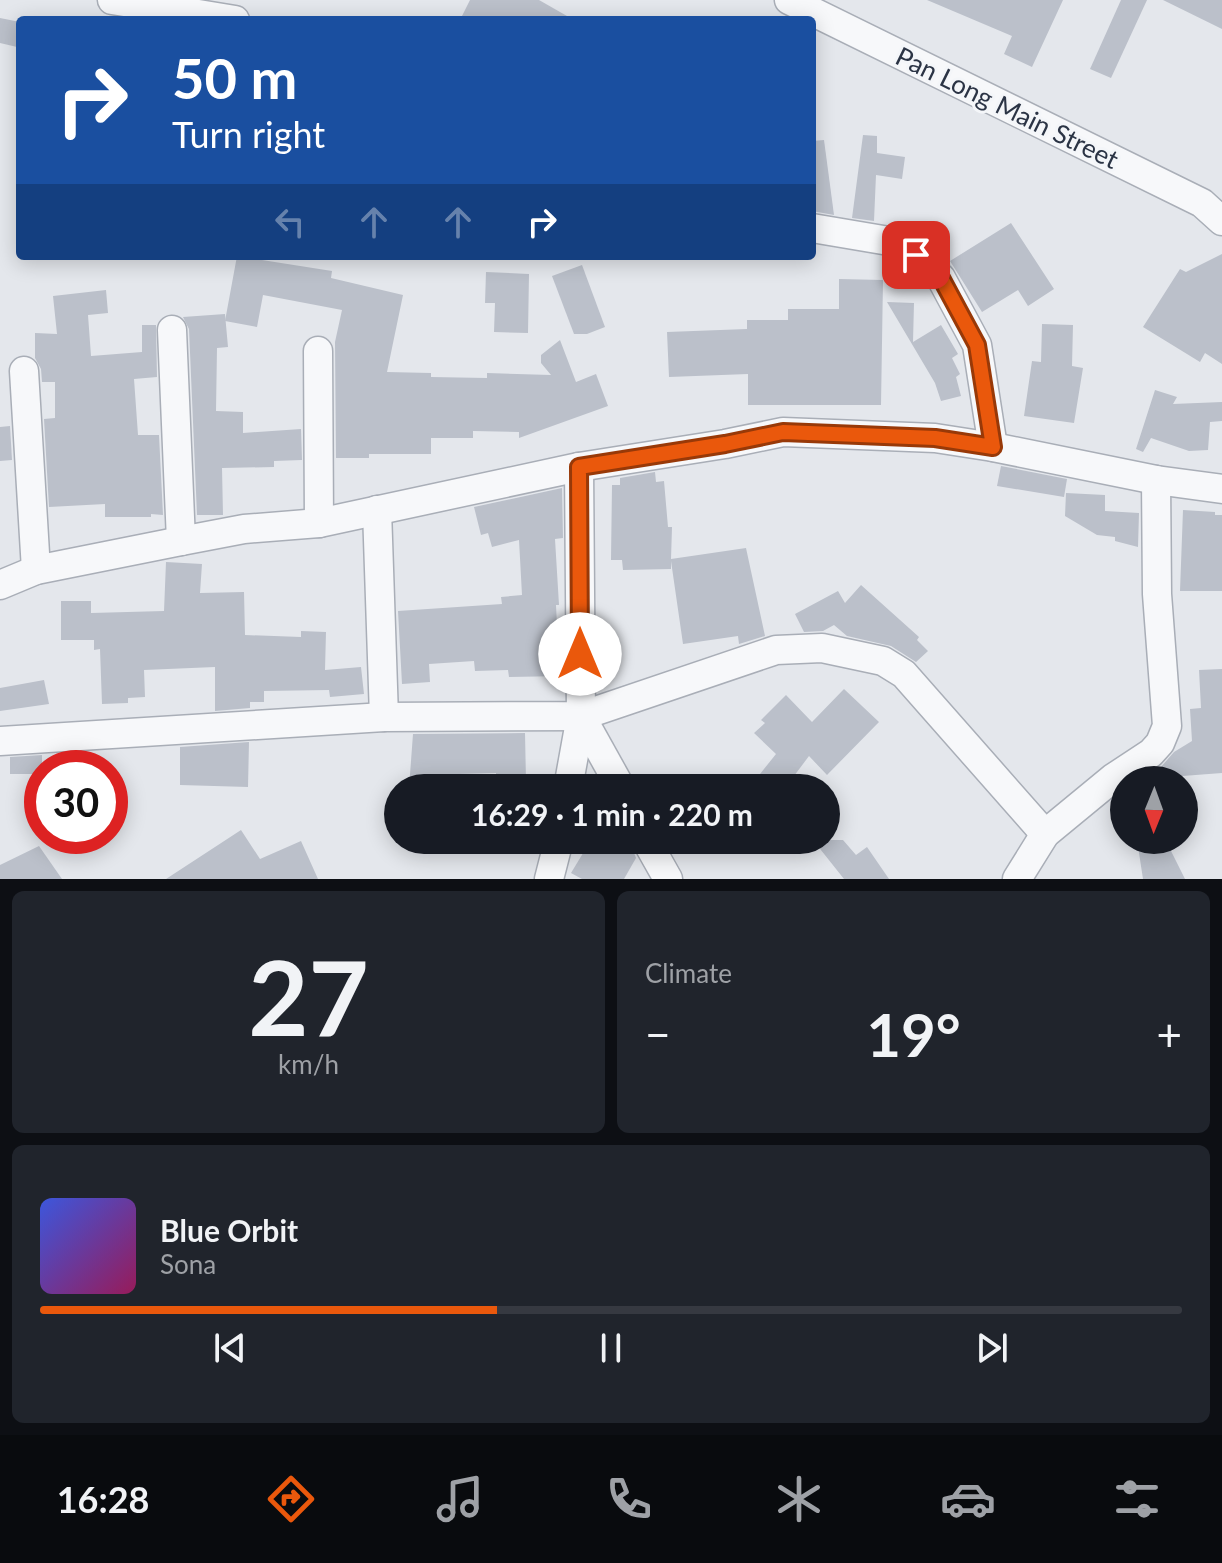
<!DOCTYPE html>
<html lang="en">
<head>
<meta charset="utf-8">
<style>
	body { margin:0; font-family:Lato,sans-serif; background:#20242c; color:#f1f3f6; height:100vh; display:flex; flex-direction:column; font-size:30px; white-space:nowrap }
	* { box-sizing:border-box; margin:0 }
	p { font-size:26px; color:#9ea1a6 }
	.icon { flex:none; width:44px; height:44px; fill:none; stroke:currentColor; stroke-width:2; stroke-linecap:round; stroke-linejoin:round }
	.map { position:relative; height:879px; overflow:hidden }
	.side { display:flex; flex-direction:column; gap:12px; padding:12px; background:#0d0f14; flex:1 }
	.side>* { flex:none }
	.top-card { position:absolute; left:16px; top:16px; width:800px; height:244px; border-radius:8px; box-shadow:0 4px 20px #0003; background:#1a4fa0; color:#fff; overflow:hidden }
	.needle { width:52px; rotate:181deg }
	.tools { position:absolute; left:1110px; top:766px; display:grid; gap:16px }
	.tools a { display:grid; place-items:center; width:88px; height:88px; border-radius:50%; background:#171b24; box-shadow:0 4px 20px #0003; font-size:40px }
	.speed { position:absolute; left:24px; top:750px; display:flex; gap:16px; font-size:40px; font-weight:700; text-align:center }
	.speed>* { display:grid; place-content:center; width:104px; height:104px; border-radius:50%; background:#171b24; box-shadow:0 4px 20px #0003; line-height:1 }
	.speed .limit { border:12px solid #d22; background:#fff; color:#111 }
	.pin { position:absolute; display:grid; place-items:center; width:68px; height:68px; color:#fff; margin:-34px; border-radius:16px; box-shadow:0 4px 12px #0006 }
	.me { position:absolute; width:88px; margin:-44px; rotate:0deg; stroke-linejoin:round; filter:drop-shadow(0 0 6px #0008) }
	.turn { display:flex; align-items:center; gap:28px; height:168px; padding:0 24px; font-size:36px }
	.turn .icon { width:104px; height:104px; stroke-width:2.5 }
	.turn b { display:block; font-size:56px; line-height:68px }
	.lanes { display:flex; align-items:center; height:76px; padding:0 24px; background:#0003; justify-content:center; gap:40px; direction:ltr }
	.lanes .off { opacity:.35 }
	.big { font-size:60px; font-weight:700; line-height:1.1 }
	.side .card { flex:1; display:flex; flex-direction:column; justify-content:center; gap:12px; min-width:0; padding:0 28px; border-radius:12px; background:#20242c }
	.side .dial { align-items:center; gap:0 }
	.dial b { font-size:104px; line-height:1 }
	.song { display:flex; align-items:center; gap:24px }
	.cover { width:96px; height:96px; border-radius:12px; background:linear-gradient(135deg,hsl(230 70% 55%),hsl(330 70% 35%)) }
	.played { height:8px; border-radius:4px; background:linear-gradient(90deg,#ea580c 40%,#363941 40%) }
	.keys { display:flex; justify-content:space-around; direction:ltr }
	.heat { display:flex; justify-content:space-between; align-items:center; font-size:44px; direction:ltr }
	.side .tiles { flex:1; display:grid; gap:12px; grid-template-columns:1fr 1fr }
	.card:last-child { grid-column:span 2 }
	.trip { position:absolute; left:384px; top:774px; width:456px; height:80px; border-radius:40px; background:#171b24; box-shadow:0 4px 20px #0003; font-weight:700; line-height:80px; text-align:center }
	.tabs { display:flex; height:128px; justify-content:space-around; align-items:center; background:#090b0e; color:#9ea1a6 }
	.tabs .icon { width:56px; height:56px }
	.tabs .active { color:#ea580c }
	.tabs b { font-size:36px; color:#f1f3f6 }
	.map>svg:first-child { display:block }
	.building { fill:#bbc0ca }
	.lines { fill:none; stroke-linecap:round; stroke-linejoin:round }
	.minor-casing { stroke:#a9aeb7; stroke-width:31 }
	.minor { stroke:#f7f8fa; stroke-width:28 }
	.route-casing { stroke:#983908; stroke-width:20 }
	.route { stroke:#ea580c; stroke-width:14 }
	.labels { text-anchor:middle; stroke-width:6; stroke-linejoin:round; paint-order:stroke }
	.street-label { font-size:26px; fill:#2b3445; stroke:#f4f6f9 }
</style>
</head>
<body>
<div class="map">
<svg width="1222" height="879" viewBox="0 0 1222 879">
	<rect width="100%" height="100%" fill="#e4e7ec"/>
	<!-- building -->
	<g class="building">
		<polygon points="470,0 539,0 574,20 460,20"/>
		<polygon points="927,0 1063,0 1032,67 1004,54 1012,36"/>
		<polygon points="1121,0 1147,0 1111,78 1090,69"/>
		<polygon points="1163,0 1222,0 1222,29"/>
		<polygon points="0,18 20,22 17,47 0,43"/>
		<polygon points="863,135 877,136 877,153 905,157 902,179 876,175 874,221 852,218"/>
		<polygon points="824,140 834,215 812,211 812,141"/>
		<polygon points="1011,223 1054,289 1028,306 1018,290 982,312 950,261"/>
		<polygon points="1222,254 1222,364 1205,353 1200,362 1143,327 1180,269 1186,272"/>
		<polygon points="237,256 332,271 331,278 403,295 387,372 431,373 431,377 487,378 487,373 551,375 541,363 541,355 560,340 576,382 596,374 608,406 519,438 519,432 473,431 473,438 431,438 431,454 369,454 369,458 336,458 335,342 342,310 263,295 257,327 225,321"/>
		<polygon points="582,265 605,327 587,334 574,334 552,276"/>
		<polygon points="486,272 529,274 528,333 494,332 495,303 485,303"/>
		<polygon points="839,279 883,280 881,405 748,405 748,374 669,377 667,332 747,329 747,320 788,320 788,309 839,309"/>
		<polygon points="106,290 108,313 88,315 91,356 142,352 142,325 156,325 157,377 134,379 138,435 159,435 163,515 151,514 151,517 105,517 105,504 49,507 44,419 55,418 55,382 42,382 41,369 35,358 35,333 57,334 53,296"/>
		<polygon points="887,302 914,303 913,342 941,325 958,354 952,358 960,374 956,377 961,396 941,401 935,383"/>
		<polygon points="225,314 228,347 217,348 216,411 243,412 243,433 301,429 302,460 274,461 274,467 222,468 223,515 197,515 189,329 183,317"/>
		<polygon points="1042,324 1073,325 1072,366 1083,368 1074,423 1024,416 1032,361 1041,362"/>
		<polygon points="1155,390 1177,397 1173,404 1222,402 1222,421 1210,422 1208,450 1189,451 1151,438 1143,452 1136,449"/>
		<polygon points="10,426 12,460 0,461 0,427"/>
		<polygon points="1001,466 1067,479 1064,497 997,486"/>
		<polygon points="655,472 656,482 664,481 668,527 672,527 671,559 746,548 765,636 739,644 738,636 683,644 671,561 671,569 623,570 622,560 611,560 612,485 620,485 620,478"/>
		<polygon points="562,488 563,538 555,539 559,605 556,605 558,646 563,645 564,676 509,677 508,670 475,671 474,661 429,664 430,682 402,684 398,611 502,604 501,597 522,595 519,540 492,547 488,533 481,535 474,507"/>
		<polygon points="1066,493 1105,495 1105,511 1139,513 1138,547 1115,541 1115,537 1097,535 1065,516"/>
		<polygon points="1183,510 1215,512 1215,515 1222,515 1222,591 1180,591"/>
		<polygon points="166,562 202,564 200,593 244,592 245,635 301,637 301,631 326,632 325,670 361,667 364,694 330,697 329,690 264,691 264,702 250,702 250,708 215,711 215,667 144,670 145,697 128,698 128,703 102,704 100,649 94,650 94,640 61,640 61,601 91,601 91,613 164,611"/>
		<polygon points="861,585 919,637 917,640 928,651 916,662 891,646 847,636 834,625 823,631 804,632 795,614 838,591 845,603"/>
		<polygon points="1222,669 1222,773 1143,779 1161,767 1174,752 1192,741 1190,709 1201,708 1199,670"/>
		<polygon points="44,680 49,704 0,711 0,688"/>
		<polygon points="844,689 879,722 827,775 809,756 785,788 778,788 760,774 776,754 754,733 765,723 761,720 786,695 812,722"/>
		<polygon points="525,733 526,781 496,781 496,773 459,774 458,788 409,788 413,734"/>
		<polygon points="249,742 248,787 180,785 180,747"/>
		<polygon points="42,755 42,774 10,774 10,757"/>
		<polygon points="241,830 260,859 301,841 318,879 166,879"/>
		<polygon points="591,840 629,840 636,858 624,879 582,879 571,873"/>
		<polygon points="813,840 843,840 856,855 867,847 889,879 844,879"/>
		<polygon points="1137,840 1169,840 1170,849 1185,879 1143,879"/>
		<polygon points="39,846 62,879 0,879 0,865"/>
	</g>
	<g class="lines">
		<!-- minor casing -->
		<g class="minor-casing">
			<g id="minor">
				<polyline points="112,0 235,20"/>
				<polyline points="789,0 1202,203 1222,221"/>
				<polyline points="812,228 889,241 916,255 941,278 977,345 993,447"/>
				<polyline points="172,330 181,541"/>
				<polyline points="318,351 319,523"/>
				<polyline points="24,371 36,570"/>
				<polyline points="377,510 384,717"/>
				<polyline points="0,585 36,570 181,541 244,529 319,523 579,467 725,444 783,432 935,438 993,447 1156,480 1222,489"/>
				<polyline points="581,716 621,788"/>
				<polyline points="0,741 384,717 581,716 776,650 822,648 883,661 904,674 1045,834"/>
				<polyline points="568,788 581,716 579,467"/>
				<polyline points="646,840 668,879"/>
				<polyline points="549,879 559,840"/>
				<polyline points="1017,879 1045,834 1113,778 1151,753 1160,743 1167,726 1157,594 1156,480"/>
			</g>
		</g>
		<!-- minor -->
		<use href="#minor" class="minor"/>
	</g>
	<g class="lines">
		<!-- route casing -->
		<g class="route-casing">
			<polyline id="route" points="580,654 579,467 725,444 783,432 935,438 993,447 977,345 941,278 916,255"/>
		</g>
		<!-- route -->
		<use href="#route" class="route"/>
	</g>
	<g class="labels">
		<!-- street labels -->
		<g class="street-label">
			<text transform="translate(1007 108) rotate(26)" y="9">Pan Long Main Street</text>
		</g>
	</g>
</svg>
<div class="tools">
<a><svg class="needle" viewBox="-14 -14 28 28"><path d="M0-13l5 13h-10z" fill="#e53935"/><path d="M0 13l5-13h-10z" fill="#9ea1a6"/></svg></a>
</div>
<div class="speed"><div class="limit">30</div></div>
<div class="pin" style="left:916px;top:255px;background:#d93025"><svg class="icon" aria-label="arrive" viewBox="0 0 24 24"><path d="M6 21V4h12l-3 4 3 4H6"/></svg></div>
<svg class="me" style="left:580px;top:654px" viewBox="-20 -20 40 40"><circle r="19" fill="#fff"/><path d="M0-13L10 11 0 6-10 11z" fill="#ea580c"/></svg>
<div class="trip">16:29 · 1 min · 220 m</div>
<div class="top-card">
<div class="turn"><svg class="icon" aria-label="right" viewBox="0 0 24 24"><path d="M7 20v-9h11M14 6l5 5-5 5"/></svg><div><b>50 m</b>Turn right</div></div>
<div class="lanes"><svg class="icon off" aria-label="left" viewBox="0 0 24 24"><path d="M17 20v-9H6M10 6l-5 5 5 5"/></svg><svg class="icon off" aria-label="ahead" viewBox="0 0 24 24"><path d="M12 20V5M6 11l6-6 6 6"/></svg><svg class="icon off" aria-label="ahead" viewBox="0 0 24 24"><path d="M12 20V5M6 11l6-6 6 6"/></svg><svg class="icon" aria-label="right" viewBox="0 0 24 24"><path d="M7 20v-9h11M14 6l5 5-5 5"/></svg></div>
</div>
</div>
<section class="side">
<div class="tiles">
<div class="card dial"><b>27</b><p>km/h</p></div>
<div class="card"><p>Climate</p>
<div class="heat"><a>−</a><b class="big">19°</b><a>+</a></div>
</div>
<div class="card">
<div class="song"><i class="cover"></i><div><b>Blue Orbit</b><p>Sona</p></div></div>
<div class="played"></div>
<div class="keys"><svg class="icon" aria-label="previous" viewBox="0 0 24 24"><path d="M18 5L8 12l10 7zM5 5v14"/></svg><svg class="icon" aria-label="pause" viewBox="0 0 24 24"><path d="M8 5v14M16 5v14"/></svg><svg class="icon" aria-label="next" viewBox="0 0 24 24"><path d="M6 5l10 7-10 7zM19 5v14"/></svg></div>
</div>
</div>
</section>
<nav class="tabs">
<b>16:28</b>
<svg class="icon active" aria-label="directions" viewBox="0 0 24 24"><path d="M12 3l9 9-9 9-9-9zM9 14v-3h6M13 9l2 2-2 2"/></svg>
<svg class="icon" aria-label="music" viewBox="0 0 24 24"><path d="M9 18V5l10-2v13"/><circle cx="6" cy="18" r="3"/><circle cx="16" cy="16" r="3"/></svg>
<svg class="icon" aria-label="phone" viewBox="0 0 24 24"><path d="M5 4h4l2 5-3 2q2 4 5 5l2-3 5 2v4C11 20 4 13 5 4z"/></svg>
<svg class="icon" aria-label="climate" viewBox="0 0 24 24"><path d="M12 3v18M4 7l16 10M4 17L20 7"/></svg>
<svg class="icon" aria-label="car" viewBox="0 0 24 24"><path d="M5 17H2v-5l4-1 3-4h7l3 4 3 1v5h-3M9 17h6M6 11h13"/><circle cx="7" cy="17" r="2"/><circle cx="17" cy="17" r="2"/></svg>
<svg class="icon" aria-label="filters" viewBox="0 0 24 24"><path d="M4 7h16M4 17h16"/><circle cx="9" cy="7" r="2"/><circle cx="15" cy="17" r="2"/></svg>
</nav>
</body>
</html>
